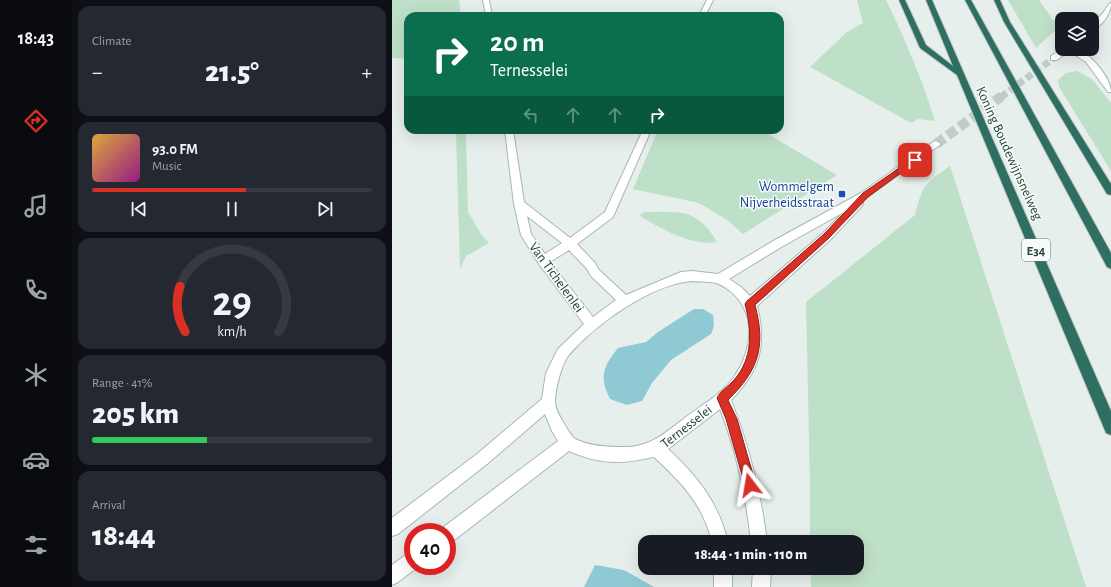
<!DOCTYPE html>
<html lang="en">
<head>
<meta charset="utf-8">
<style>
	body { margin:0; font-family:"Alegreya Sans",sans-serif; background:#242831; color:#f1f3f6; height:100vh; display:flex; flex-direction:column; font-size:15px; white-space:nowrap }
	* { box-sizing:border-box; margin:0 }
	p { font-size:13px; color:#9ea1a6 }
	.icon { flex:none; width:22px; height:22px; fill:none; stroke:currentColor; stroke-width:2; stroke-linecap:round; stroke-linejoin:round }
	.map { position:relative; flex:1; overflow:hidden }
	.sheet { display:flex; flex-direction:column; gap:6px; padding:6px; background:#0d0f14; width:320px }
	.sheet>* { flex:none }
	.hud { position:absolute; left:12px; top:12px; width:380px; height:122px; border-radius:12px; box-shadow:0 4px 16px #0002; background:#0b6e4f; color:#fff; overflow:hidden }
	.controls { position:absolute; left:663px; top:12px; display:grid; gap:8px }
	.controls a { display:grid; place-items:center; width:44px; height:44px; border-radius:8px; background:#171b24; box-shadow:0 4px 16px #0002; font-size:20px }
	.speed { position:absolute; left:12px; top:523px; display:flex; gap:8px; font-size:20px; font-weight:700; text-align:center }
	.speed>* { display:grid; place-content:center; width:52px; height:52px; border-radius:50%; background:#171b24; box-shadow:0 4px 16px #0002; line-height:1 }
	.speed .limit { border:6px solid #d22; background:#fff; color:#111 }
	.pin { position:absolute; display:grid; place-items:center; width:34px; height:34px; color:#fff; margin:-17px; border-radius:8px; box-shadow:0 2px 6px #0006 }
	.me { position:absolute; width:44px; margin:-22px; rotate:346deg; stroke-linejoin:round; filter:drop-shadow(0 0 3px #0008) }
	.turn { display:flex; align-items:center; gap:14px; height:84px; padding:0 20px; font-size:18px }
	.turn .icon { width:52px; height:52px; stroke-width:2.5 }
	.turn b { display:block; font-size:28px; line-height:34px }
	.lanes { display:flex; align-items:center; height:38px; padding:0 20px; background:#0003; justify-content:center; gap:20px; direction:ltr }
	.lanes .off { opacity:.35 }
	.big { font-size:30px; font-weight:800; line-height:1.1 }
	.sheet .tile { flex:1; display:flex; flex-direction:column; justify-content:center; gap:6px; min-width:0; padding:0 14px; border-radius:12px; background:#242831 }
	.sheet .dial { align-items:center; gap:0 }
	.dial svg { height:104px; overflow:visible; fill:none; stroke:#363941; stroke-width:7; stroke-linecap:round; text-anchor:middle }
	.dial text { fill:#f1f3f6; stroke:none }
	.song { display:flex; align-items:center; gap:12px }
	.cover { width:48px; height:48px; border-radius:6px; background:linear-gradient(135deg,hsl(40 70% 55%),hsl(310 70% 35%)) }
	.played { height:4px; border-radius:2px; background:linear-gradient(90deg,#d93025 55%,#363941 55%) }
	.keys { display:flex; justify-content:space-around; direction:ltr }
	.heat { display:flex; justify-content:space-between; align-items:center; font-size:22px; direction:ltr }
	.charge { height:6px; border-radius:3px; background:linear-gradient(90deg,#34c759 41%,#363941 0) }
	.trip { position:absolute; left:246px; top:535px; width:226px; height:40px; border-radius:12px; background:#171b24; box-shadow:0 4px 16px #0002; font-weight:800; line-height:40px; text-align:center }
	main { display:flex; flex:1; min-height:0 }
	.menu { display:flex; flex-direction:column; width:72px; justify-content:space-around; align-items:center; background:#090b0e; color:#9ea1a6 }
	.menu .icon { width:28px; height:28px }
	.menu .active { color:#d93025 }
	.menu b { font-size:18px; color:#f1f3f6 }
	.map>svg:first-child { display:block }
	.green { fill:#bfe0c8 }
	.water { fill:#8ec9d4 }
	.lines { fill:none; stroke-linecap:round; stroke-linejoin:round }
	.minor-tunnel-far1 { stroke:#bfccc8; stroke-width:7; stroke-dasharray:7 3.5; stroke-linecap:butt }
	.minor-tunnel { stroke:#bfccc8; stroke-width:10; stroke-dasharray:10 4.5; stroke-linecap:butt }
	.minor-casing { stroke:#a8b8b2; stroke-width:2 }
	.highway-casing { stroke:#c2cac8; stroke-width:2 }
	.minor { fill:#fff; fill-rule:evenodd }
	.highway { fill:#2f6f62; fill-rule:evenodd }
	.route { fill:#d93025; stroke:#8d1f18 }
	.transit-dot { fill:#1a4fb4; stroke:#f7fbf9; stroke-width:1.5 }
	.labels { text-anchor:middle; stroke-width:3; stroke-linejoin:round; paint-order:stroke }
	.shield { fill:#f7fbf9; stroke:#637a73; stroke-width:1 }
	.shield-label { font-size:13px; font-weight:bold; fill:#24423a }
	.street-label { font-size:14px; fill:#24423a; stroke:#f7fbf9 }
	.transit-label { font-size:14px; fill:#164399; stroke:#f7fbf9; text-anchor:end }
</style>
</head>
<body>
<main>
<nav class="menu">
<b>18:43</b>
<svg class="icon active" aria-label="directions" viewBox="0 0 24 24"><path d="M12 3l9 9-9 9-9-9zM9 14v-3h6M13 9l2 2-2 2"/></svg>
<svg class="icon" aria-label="music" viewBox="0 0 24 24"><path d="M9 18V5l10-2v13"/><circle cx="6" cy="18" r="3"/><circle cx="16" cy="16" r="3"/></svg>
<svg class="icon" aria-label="phone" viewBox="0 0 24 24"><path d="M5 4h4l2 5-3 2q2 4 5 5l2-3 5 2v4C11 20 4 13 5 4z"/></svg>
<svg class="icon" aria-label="climate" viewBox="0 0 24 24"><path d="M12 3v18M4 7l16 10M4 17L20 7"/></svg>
<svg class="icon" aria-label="car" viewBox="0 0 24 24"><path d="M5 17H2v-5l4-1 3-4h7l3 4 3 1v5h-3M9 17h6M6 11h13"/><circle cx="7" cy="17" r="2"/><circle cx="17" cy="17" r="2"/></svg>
<svg class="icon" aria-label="filters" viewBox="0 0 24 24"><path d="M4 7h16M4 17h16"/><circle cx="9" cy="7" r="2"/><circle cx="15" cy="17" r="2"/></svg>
</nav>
<section class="sheet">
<div class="tile"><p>Climate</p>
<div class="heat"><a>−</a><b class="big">21.5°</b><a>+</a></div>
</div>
<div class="tile">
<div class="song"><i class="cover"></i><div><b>93.0 FM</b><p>Music</p></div></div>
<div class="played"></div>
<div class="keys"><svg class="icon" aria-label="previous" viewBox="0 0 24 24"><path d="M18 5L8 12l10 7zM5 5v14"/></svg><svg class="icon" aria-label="pause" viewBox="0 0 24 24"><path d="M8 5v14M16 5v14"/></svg><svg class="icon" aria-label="next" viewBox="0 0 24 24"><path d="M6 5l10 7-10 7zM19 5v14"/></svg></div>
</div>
<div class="tile dial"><svg viewBox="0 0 100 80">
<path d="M14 69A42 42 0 1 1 86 69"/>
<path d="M14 69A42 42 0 0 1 10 34" stroke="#d93025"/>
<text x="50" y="56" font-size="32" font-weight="700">29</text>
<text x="50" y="72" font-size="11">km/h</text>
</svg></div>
<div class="tile"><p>Range · 41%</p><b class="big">205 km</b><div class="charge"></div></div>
<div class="tile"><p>Arrival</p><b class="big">18:44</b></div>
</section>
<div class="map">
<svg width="719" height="587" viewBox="0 0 719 587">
	<rect width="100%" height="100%" fill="#e6efeb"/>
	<!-- green -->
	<g class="green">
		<polygon points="0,0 67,0 69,16 16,16 16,59 0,58"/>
		<path d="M465 0H494C513 39 530 79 543 121L526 119 519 123 418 67 455 32 471 23Z"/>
		<polygon points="616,0 647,0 661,20 670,21 670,24 644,48"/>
		<polygon points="685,71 700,79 719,103 719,171 667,87 666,80 674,73"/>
		<polygon points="266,130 369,130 445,175 351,234 335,220 307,203 241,189"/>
		<polygon points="64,133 74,134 76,212 89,234 97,243 74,256 68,269"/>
		<path d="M558 166 694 587H419L418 568H465V542H418V487L414 302 523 215C530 186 533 183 558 166Z"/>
		<path d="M253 212C288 212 305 208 325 242 302 247 266 228 247 215Z"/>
	</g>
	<!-- water -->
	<g class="water">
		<path d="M302 309H311L321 315 322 326 319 334 279 360 260 383 250 401 235 405 218 399C207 376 211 367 226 348L254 342 266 332Z"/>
		<polygon points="203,565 232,570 262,587 192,587"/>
	</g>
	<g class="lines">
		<!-- minor-tunnel-far1 -->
		<polyline class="minor-tunnel-far1" points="609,97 662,58"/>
		<!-- minor-tunnel -->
		<polyline class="minor-tunnel" points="544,144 610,96"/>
		<!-- minor casing -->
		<g class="minor-casing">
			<g id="minor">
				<polygon points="91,0 97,0 100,16 94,16"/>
				<polygon points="315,0 321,0 313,16 307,16"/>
				<path d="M719 3C719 14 710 26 700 30V24L711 13 717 4Z"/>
				<path d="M670 49C674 49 679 48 683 49 698 52 719 78 719 92H716L694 62 677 51 665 60H659V56Z"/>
				<path d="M113 130H121L132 202 178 238 213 212 251 130H259L221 217 185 244 203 263 207 270 234 295 289 272 300 271 326 274 383 240 469 193 541 142 544 141 549 144 470 201 471 203 470 206 439 239 365 306C375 345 368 371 339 400 357 446 369 493 375 542H359C354 496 345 452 328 409L276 449C306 477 326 502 336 542H320C311 504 289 482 262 457 229 464 209 465 177 451L61 541 55 543V532H48L49 529 166 441 160 431 153 414 95 464 6 534 0 536V518L85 454 150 399 154 373 166 349 192 324 147 264 129 235 122 204ZM452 212 431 233 358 296 349 287 337 279 391 246ZM135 216 170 243 153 254 139 234ZM177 250 195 269 199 276 224 300 201 317 158 262ZM300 281C308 282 320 281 327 284 365 303 364 345 342 377 330 394 310 405 294 417 273 433 258 448 230 447 214 447 197 446 183 439 179 436 177 431 174 427 170 420 163 410 163 402 163 390 169 366 176 356 202 325 259 284 300 281Z"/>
				<polygon points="21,551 21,566 27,566 6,582 0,585 0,565 15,554"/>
				<rect x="322" y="568" width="18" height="19"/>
				<polygon points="361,568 379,568 378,587 360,587"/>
			</g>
		</g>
		<!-- highway casing -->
		<g class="highway-casing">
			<g id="highway">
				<polygon points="507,0 513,0 534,45 561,66 534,0 540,0 719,411 719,435 714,433 565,75 528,48"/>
				<polygon points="573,0 579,0 719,253 719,269 715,267"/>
				<polygon points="602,0 608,0 618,22 719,184 719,195 715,194 612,22"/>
			</g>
		</g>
		<!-- minor -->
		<use href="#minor" class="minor"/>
		<!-- highway -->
		<use href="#highway" class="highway"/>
	</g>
	<!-- route -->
	<path class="route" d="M523 157 526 160 525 161 476 197 437 238 363 305C374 346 367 370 336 400L345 419 364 485 362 489 358 491 354 489 334 419 325 398C328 391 337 386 342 380 361 358 360 331 353 304L355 301 432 234 471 193Z"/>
	<!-- markers -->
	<rect class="transit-dot" x="446" y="190" width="8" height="8" rx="2"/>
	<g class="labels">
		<!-- shield labels -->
		<rect class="shield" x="630" y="239" width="28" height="22" rx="3"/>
		<g class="shield-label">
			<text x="644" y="255">E34</text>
		</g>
		<!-- street labels -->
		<g class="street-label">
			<text transform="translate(618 153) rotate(66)" y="5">Koning Boudewijnsnelweg</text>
			<text transform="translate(165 277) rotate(54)" y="5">Van Tichelenlei</text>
			<text transform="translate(294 426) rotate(-38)" y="5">Ternesselei</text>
		</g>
		<!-- transit labels -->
		<g class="transit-label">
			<text x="442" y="191">Wommelgem<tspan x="442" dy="16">Nijverheidsstraat</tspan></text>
		</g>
	</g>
</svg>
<div class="controls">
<a><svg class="icon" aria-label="layers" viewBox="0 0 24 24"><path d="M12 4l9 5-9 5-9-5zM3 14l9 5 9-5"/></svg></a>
</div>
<div class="speed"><div class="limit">40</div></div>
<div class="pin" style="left:523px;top:160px;background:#d93025"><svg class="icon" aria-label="arrive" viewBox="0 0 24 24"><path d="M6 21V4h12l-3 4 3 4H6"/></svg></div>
<svg class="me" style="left:358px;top:485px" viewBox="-20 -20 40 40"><path d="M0-17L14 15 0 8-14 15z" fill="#d93025" stroke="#fff" stroke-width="4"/></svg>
<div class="trip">18:44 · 1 min · 110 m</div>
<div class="hud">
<div class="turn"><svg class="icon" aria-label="right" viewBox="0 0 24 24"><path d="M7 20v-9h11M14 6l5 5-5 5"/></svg><div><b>20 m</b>Ternesselei</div></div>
<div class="lanes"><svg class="icon off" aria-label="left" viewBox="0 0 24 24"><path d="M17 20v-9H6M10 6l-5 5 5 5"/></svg><svg class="icon off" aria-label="ahead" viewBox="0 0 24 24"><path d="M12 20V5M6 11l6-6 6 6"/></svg><svg class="icon off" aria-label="ahead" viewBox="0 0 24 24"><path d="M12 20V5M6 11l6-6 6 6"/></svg><svg class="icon" aria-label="right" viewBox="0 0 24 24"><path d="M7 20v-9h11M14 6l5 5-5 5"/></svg></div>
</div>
</div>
</main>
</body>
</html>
